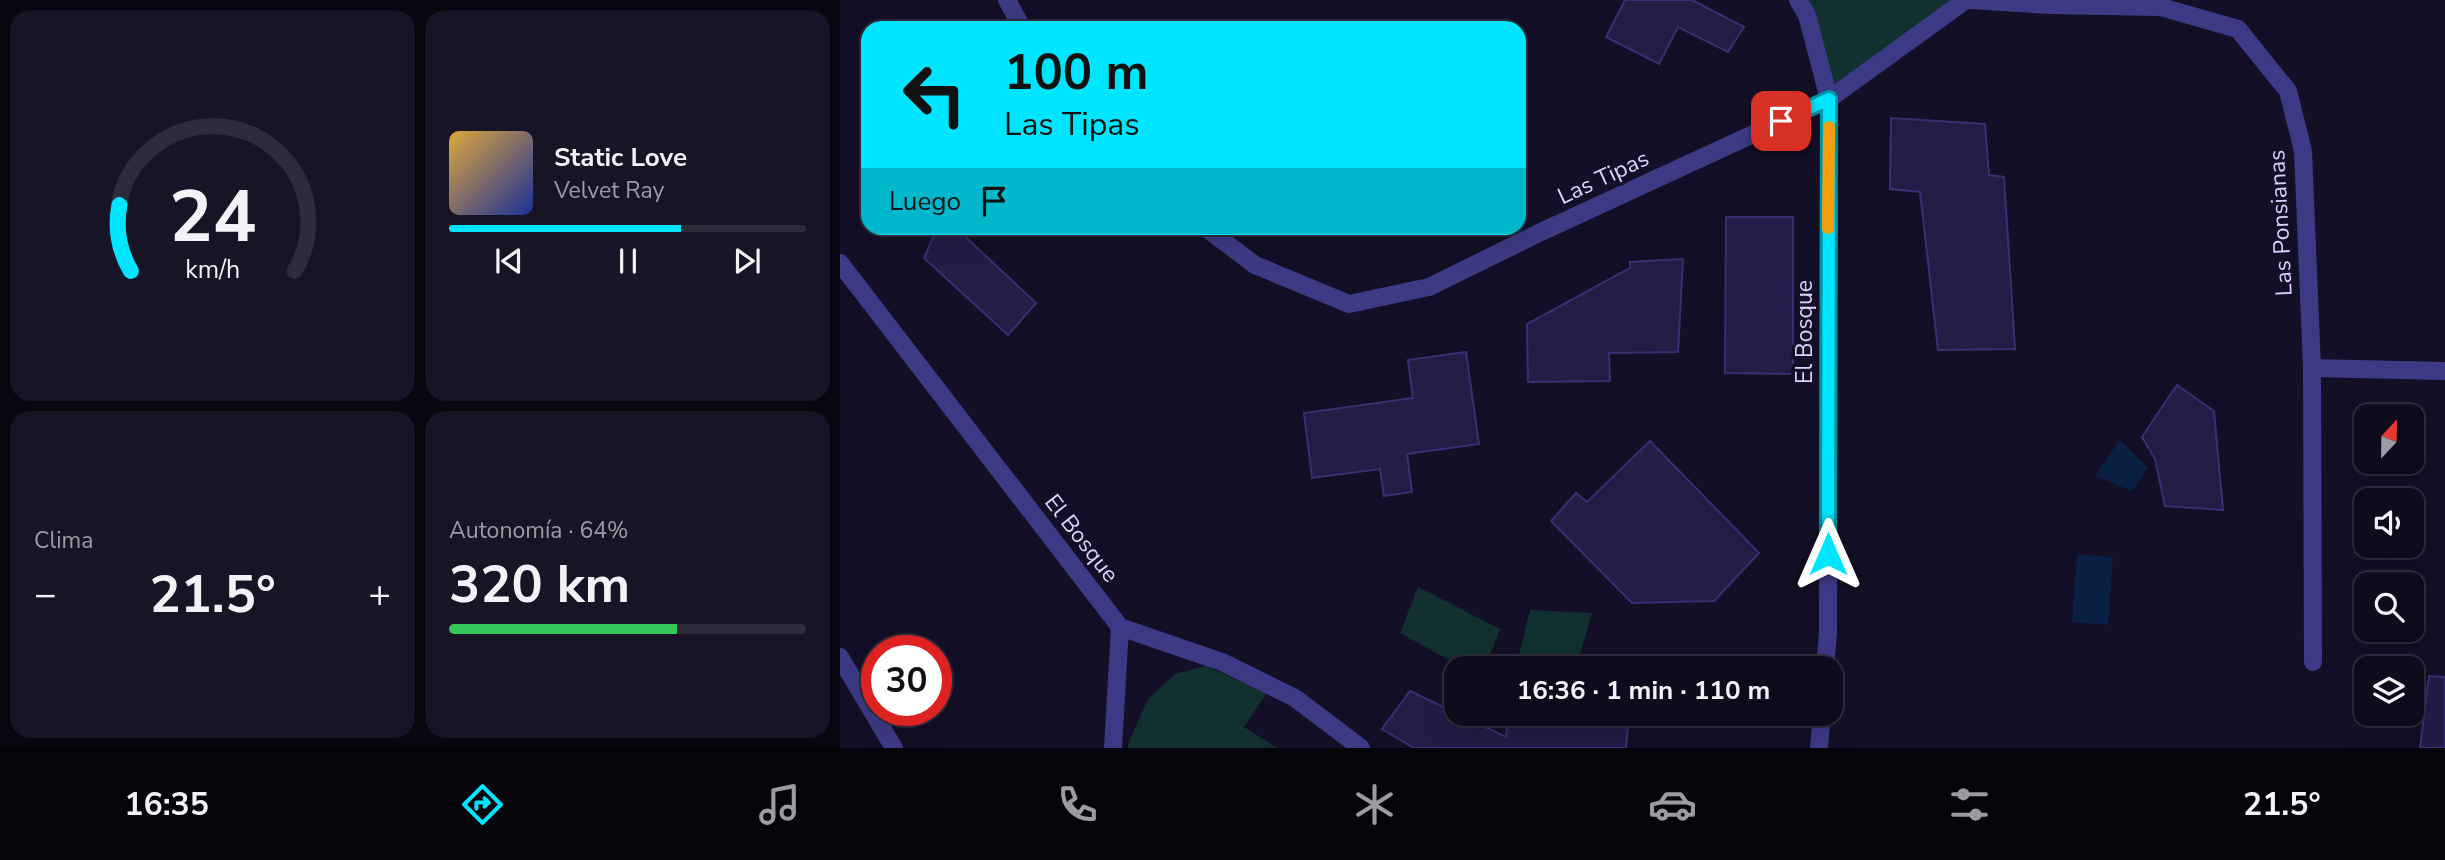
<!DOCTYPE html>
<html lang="es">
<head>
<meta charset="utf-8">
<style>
	body { margin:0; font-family:"Nunito Sans",sans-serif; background:#171425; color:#f1f3f6; height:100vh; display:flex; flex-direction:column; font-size:26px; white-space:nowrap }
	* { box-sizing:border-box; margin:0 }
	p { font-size:23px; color:#9b9ba3 }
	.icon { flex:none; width:38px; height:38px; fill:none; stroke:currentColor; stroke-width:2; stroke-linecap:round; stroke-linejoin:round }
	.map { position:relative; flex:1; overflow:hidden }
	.drawer { display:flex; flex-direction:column; gap:10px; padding:10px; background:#08060f; width:840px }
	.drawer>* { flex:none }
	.hud { position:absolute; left:21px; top:21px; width:665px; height:214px; border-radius:21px; box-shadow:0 7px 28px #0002,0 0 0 2px #2e2b3b; background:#00e5ff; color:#111; overflow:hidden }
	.needle { width:46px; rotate:22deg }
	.fabs { position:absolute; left:1514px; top:404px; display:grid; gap:14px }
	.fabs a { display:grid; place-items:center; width:70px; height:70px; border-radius:14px; background:#0e0b1c; box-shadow:0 7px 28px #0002,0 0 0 2px #2e2b3b; font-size:35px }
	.speed { position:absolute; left:21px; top:635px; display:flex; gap:14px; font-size:35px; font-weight:700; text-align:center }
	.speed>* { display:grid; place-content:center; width:91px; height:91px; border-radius:50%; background:#0e0b1c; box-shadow:0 7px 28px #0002,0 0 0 2px #2e2b3b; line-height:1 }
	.speed .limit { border:10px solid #d22; background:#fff; color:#111 }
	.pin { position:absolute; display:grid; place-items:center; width:60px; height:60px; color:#fff; margin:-30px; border-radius:14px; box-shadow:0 4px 10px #0006 }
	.me { position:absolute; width:77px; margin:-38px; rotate:0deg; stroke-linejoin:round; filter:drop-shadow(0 0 5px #0008) }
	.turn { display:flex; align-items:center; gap:24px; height:147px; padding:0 28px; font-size:32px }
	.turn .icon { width:91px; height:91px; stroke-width:2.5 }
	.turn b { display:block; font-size:49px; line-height:60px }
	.then { display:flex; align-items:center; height:66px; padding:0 28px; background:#0003; gap:14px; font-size:26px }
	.big { font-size:52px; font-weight:700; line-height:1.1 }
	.drawer .widget { flex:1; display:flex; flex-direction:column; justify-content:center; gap:10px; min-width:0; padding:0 24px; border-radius:21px; background:#171425 }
	.drawer .dial { align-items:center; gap:0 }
	.dial svg { height:182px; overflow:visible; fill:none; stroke:#2e2b3b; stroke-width:7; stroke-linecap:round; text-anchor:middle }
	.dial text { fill:#f1f3f6; stroke:none }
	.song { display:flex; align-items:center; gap:21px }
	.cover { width:84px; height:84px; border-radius:10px; background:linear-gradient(135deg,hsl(40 70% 55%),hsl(230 70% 35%)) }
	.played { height:7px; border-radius:4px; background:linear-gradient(90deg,#00e5ff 65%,#2e2b3b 65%) }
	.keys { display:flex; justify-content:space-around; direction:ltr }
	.heat { display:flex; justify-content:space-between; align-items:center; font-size:38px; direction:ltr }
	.charge { height:10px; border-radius:5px; background:linear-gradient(90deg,#34c759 64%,#2e2b3b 0) }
	.drawer .tiles { flex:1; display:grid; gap:10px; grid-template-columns:repeat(2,1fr) }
	.trip { position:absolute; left:604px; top:656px; width:399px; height:70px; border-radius:21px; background:#0e0b1c; box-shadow:0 7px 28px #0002,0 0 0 2px #2e2b3b; font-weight:700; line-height:70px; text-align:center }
	.tabs { display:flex; height:112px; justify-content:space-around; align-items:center; background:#06040b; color:#9b9ba3 }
	.tabs .icon { width:49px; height:49px }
	.tabs .active { color:#00e5ff }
	.tabs b { font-size:32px; color:#f1f3f6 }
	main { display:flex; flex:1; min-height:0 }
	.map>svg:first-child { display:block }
	.green { fill:#12302f }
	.water { fill:#0a1f44 }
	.building { fill:#241b47; stroke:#3b2d73; stroke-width:2 }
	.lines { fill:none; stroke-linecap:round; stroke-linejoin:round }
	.lane { stroke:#3d3a85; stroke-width:18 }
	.street { stroke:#3d3a85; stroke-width:18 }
	.route-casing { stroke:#0095a6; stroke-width:18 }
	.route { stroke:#00e5ff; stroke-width:12 }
	.slow { stroke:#f59e0b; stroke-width:12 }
	.labels { text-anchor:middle; stroke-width:7; stroke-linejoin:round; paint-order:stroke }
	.street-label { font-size:23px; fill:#d9d4ff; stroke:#130f26 }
</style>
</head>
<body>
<main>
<section class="drawer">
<div class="tiles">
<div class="widget dial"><svg viewBox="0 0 100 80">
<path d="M14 69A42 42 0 1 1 86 69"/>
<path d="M14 69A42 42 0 0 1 9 40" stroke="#00e5ff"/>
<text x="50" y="56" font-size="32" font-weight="700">24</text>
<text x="50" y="72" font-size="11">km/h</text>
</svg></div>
<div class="widget">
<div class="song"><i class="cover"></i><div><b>Static Love</b><p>Velvet Ray</p></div></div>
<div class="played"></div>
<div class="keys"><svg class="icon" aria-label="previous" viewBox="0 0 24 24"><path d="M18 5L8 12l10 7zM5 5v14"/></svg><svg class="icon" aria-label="pause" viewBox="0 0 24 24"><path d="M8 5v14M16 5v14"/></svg><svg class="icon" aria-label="next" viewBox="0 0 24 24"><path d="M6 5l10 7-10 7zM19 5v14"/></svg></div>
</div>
<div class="widget"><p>Clima</p>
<div class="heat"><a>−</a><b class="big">21.5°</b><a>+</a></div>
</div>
<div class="widget"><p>Autonomía · 64%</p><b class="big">320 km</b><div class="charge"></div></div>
</div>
</section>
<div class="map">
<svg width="1605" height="748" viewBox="0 0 1605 748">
	<rect width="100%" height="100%" fill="#130f26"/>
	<!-- green -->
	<g class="green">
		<polygon points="958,0 1126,0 989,99"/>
		<polygon points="578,587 660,629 645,668 624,668 560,633"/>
		<polygon points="690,610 752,613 736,668 676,668"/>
		<polygon points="366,666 427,693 404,727 437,748 288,748 288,744 308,699 335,674"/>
	</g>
	<!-- water -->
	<g class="water">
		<polygon points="1280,440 1308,468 1292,491 1255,476"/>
		<polygon points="1237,554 1273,557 1268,625 1232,622"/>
	</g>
	<!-- building -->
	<g class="building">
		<polygon points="785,0 852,0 904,27 888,52 838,27 819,64 766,37"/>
		<polygon points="1051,118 1145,124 1149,175 1164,177 1175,349 1098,350 1080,192 1050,189"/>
		<polygon points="886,217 953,217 953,374 885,373"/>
		<polygon points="97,228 116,228 196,303 168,335 84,258"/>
		<polygon points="843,259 838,352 769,353 770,381 688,382 687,324 790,268 790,262"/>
		<polygon points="626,352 639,444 567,454 572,492 544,496 540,469 472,478 464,413 573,398 568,360"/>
		<polygon points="1337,385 1374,411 1383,510 1325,506 1315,459 1302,437"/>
		<polygon points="810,441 919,553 874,601 792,603 711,521 736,493 747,502"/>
		<polygon points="1589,676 1605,677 1605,748 1580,748"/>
		<polygon points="570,691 666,737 668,714 789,714 786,748 574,748 542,729"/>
	</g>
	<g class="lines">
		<!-- lane -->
		<polyline class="lane" points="1472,368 1605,371"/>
		<!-- street -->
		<g class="street">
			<polyline points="167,0 182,28"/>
			<polyline points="958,0 967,15 989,99 988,634 985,668"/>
			<polyline points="1131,0 1210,5 1321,7 1398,29 1448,91 1463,151 1472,368 1473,662"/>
			<polyline points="366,228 415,265 509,304 589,287 701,232 989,99 1126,0"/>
			<polyline points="0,263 280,627 382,662 455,698 521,748"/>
			<polyline points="0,657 54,748"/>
			<polyline points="273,748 280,627"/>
			<polyline points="979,748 982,714"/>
		</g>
	</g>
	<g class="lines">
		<!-- route casing -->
		<g class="route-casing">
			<polyline id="route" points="941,121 989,99 988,554"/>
		</g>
		<!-- route -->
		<use href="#route" class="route"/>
		<!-- slow -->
		<polyline class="slow" points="988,228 989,127"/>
	</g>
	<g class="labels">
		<!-- street labels -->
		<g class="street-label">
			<text transform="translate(763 177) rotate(-25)" y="8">Las Tipas</text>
			<text transform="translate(1440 223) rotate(-93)" y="8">Las Ponsianas</text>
			<text transform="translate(964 332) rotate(-90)" y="8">El Bosque</text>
			<text transform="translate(242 538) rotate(52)" y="8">El Bosque</text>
		</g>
	</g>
</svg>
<div class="fabs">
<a><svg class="needle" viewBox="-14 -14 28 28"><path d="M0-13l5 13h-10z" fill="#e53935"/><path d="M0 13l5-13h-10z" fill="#9b9ba3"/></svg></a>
<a><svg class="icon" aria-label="sound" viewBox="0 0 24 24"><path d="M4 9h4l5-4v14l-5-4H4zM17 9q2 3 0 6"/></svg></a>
<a><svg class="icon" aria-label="search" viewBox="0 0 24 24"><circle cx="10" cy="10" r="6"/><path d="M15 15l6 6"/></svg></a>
<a><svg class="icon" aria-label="layers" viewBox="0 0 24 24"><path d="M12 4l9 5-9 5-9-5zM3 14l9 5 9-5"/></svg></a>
</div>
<div class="speed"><div class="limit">30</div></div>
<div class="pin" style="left:941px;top:121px;background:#d93025"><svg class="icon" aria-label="arrive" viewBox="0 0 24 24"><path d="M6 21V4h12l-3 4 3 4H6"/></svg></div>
<svg class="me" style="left:988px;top:554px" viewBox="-20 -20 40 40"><path d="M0-17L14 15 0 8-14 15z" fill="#00e5ff" stroke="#fff" stroke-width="4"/></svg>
<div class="trip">16:36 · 1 min · 110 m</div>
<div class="hud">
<div class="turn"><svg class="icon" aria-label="left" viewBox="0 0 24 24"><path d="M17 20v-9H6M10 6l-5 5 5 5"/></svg><div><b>100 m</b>Las Tipas</div></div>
<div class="then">Luego<svg class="icon" aria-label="arrive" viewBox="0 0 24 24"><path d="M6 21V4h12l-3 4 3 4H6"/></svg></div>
</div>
</div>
</main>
<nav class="tabs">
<b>16:35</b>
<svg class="icon active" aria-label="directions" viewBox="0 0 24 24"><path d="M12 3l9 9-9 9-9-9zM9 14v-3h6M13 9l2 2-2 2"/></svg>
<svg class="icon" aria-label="music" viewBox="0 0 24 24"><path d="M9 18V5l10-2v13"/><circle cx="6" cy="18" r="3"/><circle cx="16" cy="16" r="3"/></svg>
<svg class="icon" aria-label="phone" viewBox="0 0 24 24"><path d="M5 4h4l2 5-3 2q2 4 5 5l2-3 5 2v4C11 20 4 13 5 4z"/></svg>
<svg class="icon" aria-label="climate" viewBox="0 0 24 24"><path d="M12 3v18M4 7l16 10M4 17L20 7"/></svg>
<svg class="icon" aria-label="car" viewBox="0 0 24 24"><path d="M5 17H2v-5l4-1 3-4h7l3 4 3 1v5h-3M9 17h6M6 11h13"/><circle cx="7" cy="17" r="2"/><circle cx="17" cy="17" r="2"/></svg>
<svg class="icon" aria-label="filters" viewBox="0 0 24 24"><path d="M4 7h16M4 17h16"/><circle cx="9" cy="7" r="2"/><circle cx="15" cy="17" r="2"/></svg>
<b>21.5°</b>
</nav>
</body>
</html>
